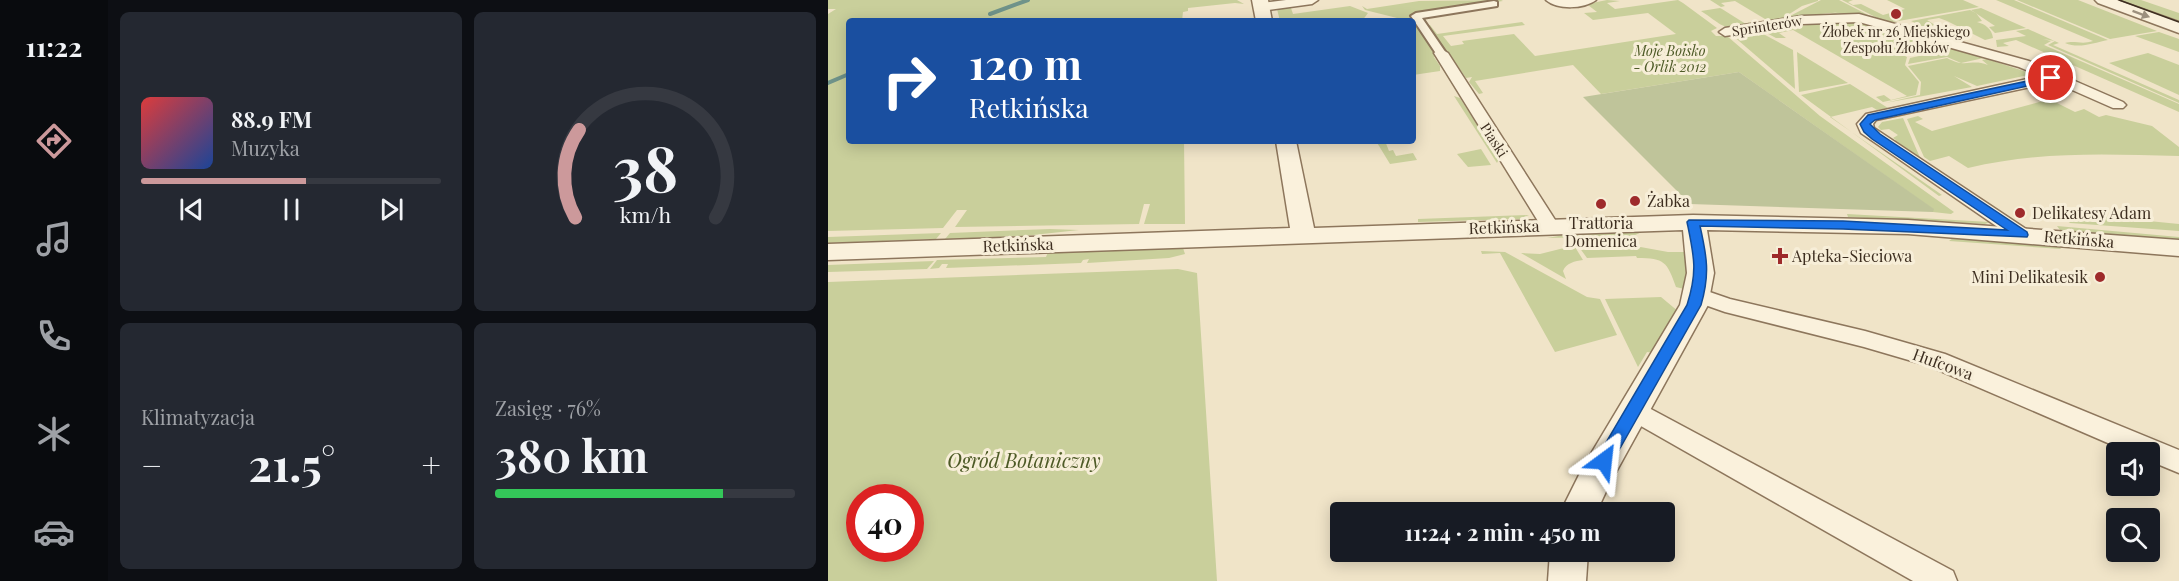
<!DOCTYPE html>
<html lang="pl">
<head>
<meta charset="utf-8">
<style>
	body { margin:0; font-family:"Playfair Display",serif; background:#242831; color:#f1f3f6; height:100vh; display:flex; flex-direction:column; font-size:22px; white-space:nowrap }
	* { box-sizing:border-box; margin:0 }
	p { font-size:20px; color:#9ea1a6 }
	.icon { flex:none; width:33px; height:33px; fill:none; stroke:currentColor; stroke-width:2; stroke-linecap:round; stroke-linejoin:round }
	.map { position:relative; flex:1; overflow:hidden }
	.sheet { display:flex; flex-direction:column; gap:12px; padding:12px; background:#0d0f14; width:720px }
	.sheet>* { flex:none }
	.banner { position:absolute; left:18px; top:18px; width:570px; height:126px; border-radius:6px; box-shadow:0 3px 15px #0003; background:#1a4fa0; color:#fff; overflow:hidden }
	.controls { position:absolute; left:1278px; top:442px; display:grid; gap:12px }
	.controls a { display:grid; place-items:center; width:54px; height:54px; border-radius:6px; background:#171b24; box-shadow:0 3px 15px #0003; font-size:30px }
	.speed { position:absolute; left:18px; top:484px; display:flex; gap:12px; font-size:30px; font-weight:700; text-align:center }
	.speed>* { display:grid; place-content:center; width:78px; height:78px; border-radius:50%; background:#171b24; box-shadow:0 3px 15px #0003; line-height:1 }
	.speed .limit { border:9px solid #d22; background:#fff; color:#111 }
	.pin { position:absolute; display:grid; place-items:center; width:51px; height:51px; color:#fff; margin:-26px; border:3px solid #fff; border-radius:50%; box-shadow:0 2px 6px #0007 }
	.me { position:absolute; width:66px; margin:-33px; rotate:30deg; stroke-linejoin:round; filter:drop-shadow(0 0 4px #0008) }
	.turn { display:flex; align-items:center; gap:21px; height:126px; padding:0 24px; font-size:27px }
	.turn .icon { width:78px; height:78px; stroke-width:2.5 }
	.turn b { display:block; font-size:42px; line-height:51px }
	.big { font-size:45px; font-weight:700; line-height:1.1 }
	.sheet .card { flex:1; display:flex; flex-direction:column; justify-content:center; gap:9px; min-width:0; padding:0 21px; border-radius:9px; background:#242831 }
	.sheet .dial { align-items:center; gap:0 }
	.dial svg { height:156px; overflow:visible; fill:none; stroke:#363941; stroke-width:7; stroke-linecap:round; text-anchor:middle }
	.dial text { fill:#f1f3f6; stroke:none }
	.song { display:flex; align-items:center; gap:18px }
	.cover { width:72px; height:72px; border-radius:9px; background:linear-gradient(135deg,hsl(0 70% 55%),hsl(220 70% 35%)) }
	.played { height:6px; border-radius:3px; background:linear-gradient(90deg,#cc999b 55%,#363941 55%) }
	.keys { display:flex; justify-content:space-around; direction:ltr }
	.heat { display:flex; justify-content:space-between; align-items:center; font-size:33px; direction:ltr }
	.charge { height:9px; border-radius:4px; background:linear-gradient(90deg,#34c759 76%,#363941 0) }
	.sheet .tiles { flex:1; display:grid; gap:12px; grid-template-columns:repeat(2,1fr) }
	.trip { position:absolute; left:502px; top:502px; width:345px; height:60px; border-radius:6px; background:#171b24; box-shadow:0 3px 15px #0003; font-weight:700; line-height:60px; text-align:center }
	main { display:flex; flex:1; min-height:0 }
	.tabs { display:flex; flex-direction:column; width:108px; justify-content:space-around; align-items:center; background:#090b0e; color:#9ea1a6 }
	.tabs .icon { width:42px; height:42px }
	.tabs .active { color:#cc999b }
	.tabs b { font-size:27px; color:#f1f3f6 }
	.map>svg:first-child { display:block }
	.green { fill:#c9cf9b; fill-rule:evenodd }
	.cemetery { fill:#bfc49a }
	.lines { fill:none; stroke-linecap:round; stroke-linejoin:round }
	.stream { stroke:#6f938a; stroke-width:4 }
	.pedestrian-casing { stroke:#8d765c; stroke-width:4 }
	.minor-casing { stroke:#8d765c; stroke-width:3 }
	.tertiary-casing { stroke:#8d765c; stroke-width:3 }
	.pedestrian { fill:#faf1dc; fill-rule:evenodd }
	.minor { fill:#faf1dc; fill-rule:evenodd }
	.tertiary { fill:#faf1dc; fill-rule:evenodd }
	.tram { stroke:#3d2e20; stroke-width:1.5 }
	.oneway { fill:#9c907e }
	.route { fill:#1a73e8; stroke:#114b97; stroke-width:1.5 }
	.poi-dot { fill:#9e2a2b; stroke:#f7eed8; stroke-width:2 }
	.labels { text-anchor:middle; stroke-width:6; stroke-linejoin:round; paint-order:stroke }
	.far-street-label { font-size:14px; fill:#3d2e20; stroke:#f7eed8 }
	.far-poi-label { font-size:14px; fill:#3d2e20; stroke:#f7eed8 }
	.far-park-label { font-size:14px; font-style:italic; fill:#4d5a26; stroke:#f7eed8 }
	.poi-label { font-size:16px; fill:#3d2e20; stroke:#f7eed8; text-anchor:start }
	.street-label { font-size:16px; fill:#3d2e20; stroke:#f7eed8 }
	.near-park-label { font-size:20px; font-style:italic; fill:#4d5a26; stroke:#f7eed8 }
</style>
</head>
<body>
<main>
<nav class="tabs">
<b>11:22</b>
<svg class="icon active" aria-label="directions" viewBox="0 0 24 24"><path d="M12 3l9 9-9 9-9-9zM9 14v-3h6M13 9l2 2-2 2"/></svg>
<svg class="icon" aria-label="music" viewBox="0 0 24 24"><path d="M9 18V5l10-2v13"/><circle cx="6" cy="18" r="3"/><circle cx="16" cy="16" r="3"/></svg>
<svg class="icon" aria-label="phone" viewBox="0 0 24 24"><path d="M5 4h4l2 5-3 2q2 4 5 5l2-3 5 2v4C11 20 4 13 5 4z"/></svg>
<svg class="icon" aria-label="climate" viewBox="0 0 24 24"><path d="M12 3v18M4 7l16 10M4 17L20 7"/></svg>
<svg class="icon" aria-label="car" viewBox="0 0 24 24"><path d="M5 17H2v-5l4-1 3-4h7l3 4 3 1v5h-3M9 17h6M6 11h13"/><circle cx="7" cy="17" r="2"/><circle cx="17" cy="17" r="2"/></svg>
</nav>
<section class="sheet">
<div class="tiles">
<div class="card">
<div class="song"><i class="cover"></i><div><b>88.9 FM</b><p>Muzyka</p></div></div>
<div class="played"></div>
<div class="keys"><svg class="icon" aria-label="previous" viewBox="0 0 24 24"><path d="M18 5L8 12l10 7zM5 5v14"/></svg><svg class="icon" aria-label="pause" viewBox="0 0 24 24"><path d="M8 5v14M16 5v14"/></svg><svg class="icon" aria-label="next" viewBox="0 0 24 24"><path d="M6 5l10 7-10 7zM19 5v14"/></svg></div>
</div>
<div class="card dial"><svg viewBox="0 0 100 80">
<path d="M14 69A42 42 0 1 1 86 69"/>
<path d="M14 69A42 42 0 0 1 16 24" stroke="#cc999b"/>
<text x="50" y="56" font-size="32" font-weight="700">38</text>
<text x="50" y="72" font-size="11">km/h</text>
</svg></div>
<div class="card"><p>Klimatyzacja</p>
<div class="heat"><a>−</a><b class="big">21.5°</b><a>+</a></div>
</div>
<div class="card"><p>Zasięg · 76%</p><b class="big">380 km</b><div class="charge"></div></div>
</div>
</section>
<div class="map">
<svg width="1351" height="581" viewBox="0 0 1351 581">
	<rect width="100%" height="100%" fill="#f0e4c8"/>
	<!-- green -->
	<g class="green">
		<polygon points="0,0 409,0 416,4 407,3 360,8 360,11 355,12 354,21 21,21 21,141 356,141 357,224 316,224 322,204 316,204 311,224 127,227 139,210 129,210 115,228 0,231 0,14 8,9 0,9"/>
		<polygon points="673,0 675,1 586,14 584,15 588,22 585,22 537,10 534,6 539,9 591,1"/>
		<polygon points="779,0 792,1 779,3 787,9 850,0 855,3 889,28 883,31 888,36 899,36 992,116 1126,212 1123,214 1105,212 1105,209 911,72 773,94 745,65 647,81 655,93 651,94 641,82 644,77 638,78 622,55 617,54 598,27 602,25 609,34 694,22 697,25 615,36 623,46 636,44 634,41 686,34 707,56 848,34 820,13 765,20 756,13 769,12 760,5 744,7"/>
		<polygon points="882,0 990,0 990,1 974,6 955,18 954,22 924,26 919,22 928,25 942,22 907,1 893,3 897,6 893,7"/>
		<polygon points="993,0 1011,0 1044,17 1044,19 1004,12 1017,16 1002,13 984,15 987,18 978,15 964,17 967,20 957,21 958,18"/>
		<polygon points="1014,0 1025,0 1020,2 1025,5 1033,4 1055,15 1077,9 1059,0 1135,0 1151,7 1059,23"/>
		<path d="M1168 0H1186L1280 40C1265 43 1251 49 1237 43 1247 40 1253 45 1265 41Z"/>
		<polygon points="1189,0 1250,0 1329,31 1282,39"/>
		<polygon points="1281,0 1313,0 1351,13 1351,26"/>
		<polygon points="471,5 463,8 465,14 522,6 540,13 534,21 452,21 449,9"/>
		<path d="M892 8 894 9 921 26C894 31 895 25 873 11Z"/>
		<polygon points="1153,8 1198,28 1167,33 1161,27 1167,26 1143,10"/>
		<path d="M1142 10 1148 13 1154 21 1149 22C1157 24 1164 29 1165 38L1157 40 1119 21 1111 18 1099 20 1107 25 1096 27 1083 21Z"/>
		<polygon points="1028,22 1068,31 1085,38 1084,47 1067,51 1079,57 1077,65 1091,82 1088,95 1055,102 1048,97 1056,95 1063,100 1079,96 965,30 951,33 958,38 948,38 931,29 939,27 945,30 994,23 1006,30 997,23"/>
		<polygon points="585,25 593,27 610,55 606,57 612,66 612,71 585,75"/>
		<polygon points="926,29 965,50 967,89 904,35 906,32"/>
		<polygon points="1200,29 1231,43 1225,45 1351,100 1351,103 1220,45 1227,41 1215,39 1223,41 1216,45 1351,104 1351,112 1188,40 1175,43 1181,46 1169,47 1168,40 1198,36 1188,31"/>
		<polygon points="1331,32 1351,39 1351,52 1307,36"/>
		<polygon points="1088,38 1156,58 1133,63 1119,57 1080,64 1082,58 1100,54 1087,47"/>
		<polygon points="969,52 1020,83 971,92"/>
		<polygon points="1320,53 1351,65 1351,95 1281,63"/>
		<path d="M1119 58C1139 69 1142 58 1160 65L1154 60 1159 59 1205 74 1149 86 1126 76 1144 87 1057 103 1092 95 1093 82 1080 66Z"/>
		<polygon points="1022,84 1060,108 1049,110 1044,107 1002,117 1114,195 1111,196 973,95"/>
		<polygon points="626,96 632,98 671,159 669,163"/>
		<path d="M1215 101H1225L1247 112 1256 109 1271 117 1278 115 1324 126 1351 147V156C1276 154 1211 151 1140 168L1121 156 1102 161 1096 157 1079 119 1090 116 1095 119 1087 122 1104 131Z"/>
		<polygon points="1075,118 1093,160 1064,141 1068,140 1065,138 1070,135 1061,129 1053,130 1050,127 1054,122"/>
		<polygon points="548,141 557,141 561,151 565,150 568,156 585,153 589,160 562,164"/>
		<polygon points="653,149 663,165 640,167 629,154"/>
		<polygon points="1229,212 1351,224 1351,231 1242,223"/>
		<polygon points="1019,214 1162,222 1157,224 1020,217"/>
		<polygon points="701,215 692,219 590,222 590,219"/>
		<polygon points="1229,226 1351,237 1351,240 1232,230"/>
		<polygon points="222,229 251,230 196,236 117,239 122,233"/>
		<polygon points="814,232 805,236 719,238 748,233"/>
		<polygon points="113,233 108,239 0,243 0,237"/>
		<polygon points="1125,238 1231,246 1233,249 1121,241"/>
		<path d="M807 246 840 252H861L860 287 856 289 848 287C839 262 837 258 809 258L808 256 759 258 751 247Z"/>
		<path d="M740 247H747L755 260C747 261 738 263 735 271L738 279 693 253 712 254Z"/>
		<polygon points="355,248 357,254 341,258 259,263 261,259 255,260 253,263 118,268 120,264 114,264 111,268 102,269 109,260 218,257 220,252"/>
		<polygon points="653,251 677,252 759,297 772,299 789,335 727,352 672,253 654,254"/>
		<polygon points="106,261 99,269 0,272 0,265"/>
		<path d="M350 269 369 273 389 581H0V282ZM32 498H82V549H32Z"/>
		<polygon points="833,297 851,312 827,353 819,352 810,367 777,299"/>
	</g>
	<!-- cemetery -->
	<polygon class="cemetery" points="911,72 1106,209 1105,212 862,204 755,97"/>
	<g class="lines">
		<!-- stream -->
		<g class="stream">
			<polyline points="162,14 200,0"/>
			<polyline points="0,83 21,74"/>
		</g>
		<!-- pedestrian casing -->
		<g class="pedestrian-casing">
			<polygon id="pedestrian" points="666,1 669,2 669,6 594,18 618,53 613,56 609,55 583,16 588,13"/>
		</g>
		<!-- minor casing -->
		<g class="minor-casing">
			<g id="minor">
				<polygon points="458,0 490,0 484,4 433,11 427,7 433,3"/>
				<path d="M718 0H768C756 9 730 10 718 0Z"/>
				<polygon points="1031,14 1201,61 1295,102 1298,105 1295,108 1285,108 1226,82 1048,120 1045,124 1046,128 1201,231 1204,235 1201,239 1187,239 1033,133 1029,124 1038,114 1213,76 1191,67 1031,22 974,24 897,36 891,32 897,28 974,16"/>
				<polygon points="613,49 620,53 731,226 729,230 715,230 713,226 606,53"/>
				<polygon points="870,288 902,299 1037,331 1117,354 1351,450 1351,473 1322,461 1322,453 1303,453 1101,366 1036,347 897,312 863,300 859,295 863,290"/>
				<polygon points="806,400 1125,571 1129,581 1085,581 797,417 794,410 797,403"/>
			</g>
		</g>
		<!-- tertiary casing -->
		<g class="tertiary-casing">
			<g id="tertiary">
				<polygon points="424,0 440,0 444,21 428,21"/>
				<polygon points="1267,0 1289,0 1351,22 1351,33 1270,3"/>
				<polygon points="448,141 468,141 486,228 865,215 1080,220 1351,240 1351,256 1080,234 879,230 886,273 880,305 782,483 768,513 732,513 755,467 852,305 859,273 855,230 0,260 0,244 462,228"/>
				<polygon points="722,552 760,552 758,581 720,581"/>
			</g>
		</g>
		<!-- pedestrian -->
		<use href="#pedestrian" class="pedestrian"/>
		<!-- minor -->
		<use href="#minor" class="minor"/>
		<!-- tertiary -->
		<use href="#tertiary" class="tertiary"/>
		<!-- tram -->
		<polyline class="tram" points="1291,0 1351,22"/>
	</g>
	<!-- one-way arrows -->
	<defs><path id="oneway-solid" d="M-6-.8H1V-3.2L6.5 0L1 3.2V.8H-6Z" transform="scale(1.5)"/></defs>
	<use class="oneway" href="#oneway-solid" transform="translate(1313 14) rotate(20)"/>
	<!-- route -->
	<path class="route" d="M1223 76H1226V80L1047 120 1042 124 1052 134 1199 232 1200 235 1199 237 1015 229 872 226C879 257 882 274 873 305L782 466 776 468 770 466 768 461 770 456 859 305C870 271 866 256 859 222L861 220 1015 221 1179 230 1044 139 1036 132 1032 124 1040 115Z"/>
	<!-- markers -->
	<g class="poi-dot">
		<circle cx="1068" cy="14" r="6"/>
		<circle cx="807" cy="201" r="6"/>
		<circle cx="773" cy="204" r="6"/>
		<circle cx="1192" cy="213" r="6"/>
		<path d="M949 247h6v6h6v6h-6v6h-6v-6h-6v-6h6z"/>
		<circle cx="1272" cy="277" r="6"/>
	</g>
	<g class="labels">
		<!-- far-street labels -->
		<g class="far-street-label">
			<text transform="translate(939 26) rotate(-9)" y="5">Sprinterów</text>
			<text transform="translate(666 140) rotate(57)" y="5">Piaski</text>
		</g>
		<!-- far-poi labels -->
		<g class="far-poi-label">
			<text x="1068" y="37">Żłobek nr 26 Miejskiego<tspan x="1068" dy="16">Zespołu Żłobków</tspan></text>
		</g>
		<!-- far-park labels -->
		<g class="far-park-label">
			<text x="842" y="56">Moje Boisko<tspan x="842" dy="16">- Orlik 2012</tspan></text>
		</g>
		<!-- poi labels -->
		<g class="poi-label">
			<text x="819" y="207">Żabka</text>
			<text x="1204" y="219">Delikatesy Adam</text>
			<text x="773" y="229" text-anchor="middle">Trattoria<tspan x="773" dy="18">Domenica</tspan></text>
			<text x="964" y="262">Apteka-Sieciowa</text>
			<text x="1260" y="283" text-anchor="end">Mini Delikatesik</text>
		</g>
		<!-- street labels -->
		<g class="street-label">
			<text transform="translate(676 227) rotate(-2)" y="6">Retkińska</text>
			<text transform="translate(1251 239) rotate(5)" y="6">Retkińska</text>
			<text transform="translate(190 245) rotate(-2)" y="6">Retkińska</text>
			<text transform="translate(1115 364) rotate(20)" y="6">Hufcowa</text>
		</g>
		<!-- near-park labels -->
		<g class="near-park-label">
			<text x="196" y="468">Ogród Botaniczny</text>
		</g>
	</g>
</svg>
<div class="controls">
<a><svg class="icon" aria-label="sound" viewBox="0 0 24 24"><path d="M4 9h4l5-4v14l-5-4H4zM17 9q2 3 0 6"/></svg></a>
<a><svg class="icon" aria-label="search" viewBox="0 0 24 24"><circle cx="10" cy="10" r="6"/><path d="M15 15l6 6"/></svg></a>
</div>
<div class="speed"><div class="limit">40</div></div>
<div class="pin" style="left:1223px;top:78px;background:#d93025"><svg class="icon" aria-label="arrive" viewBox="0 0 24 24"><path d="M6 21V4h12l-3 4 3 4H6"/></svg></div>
<svg class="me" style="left:776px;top:461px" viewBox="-20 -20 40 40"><path d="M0-17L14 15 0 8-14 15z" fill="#1a73e8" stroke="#fff" stroke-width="4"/></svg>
<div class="trip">11:24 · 2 min · 450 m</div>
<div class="banner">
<div class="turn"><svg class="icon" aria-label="right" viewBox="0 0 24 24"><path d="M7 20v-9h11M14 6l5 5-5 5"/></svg><div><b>120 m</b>Retkińska</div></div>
</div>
</div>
</main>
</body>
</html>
